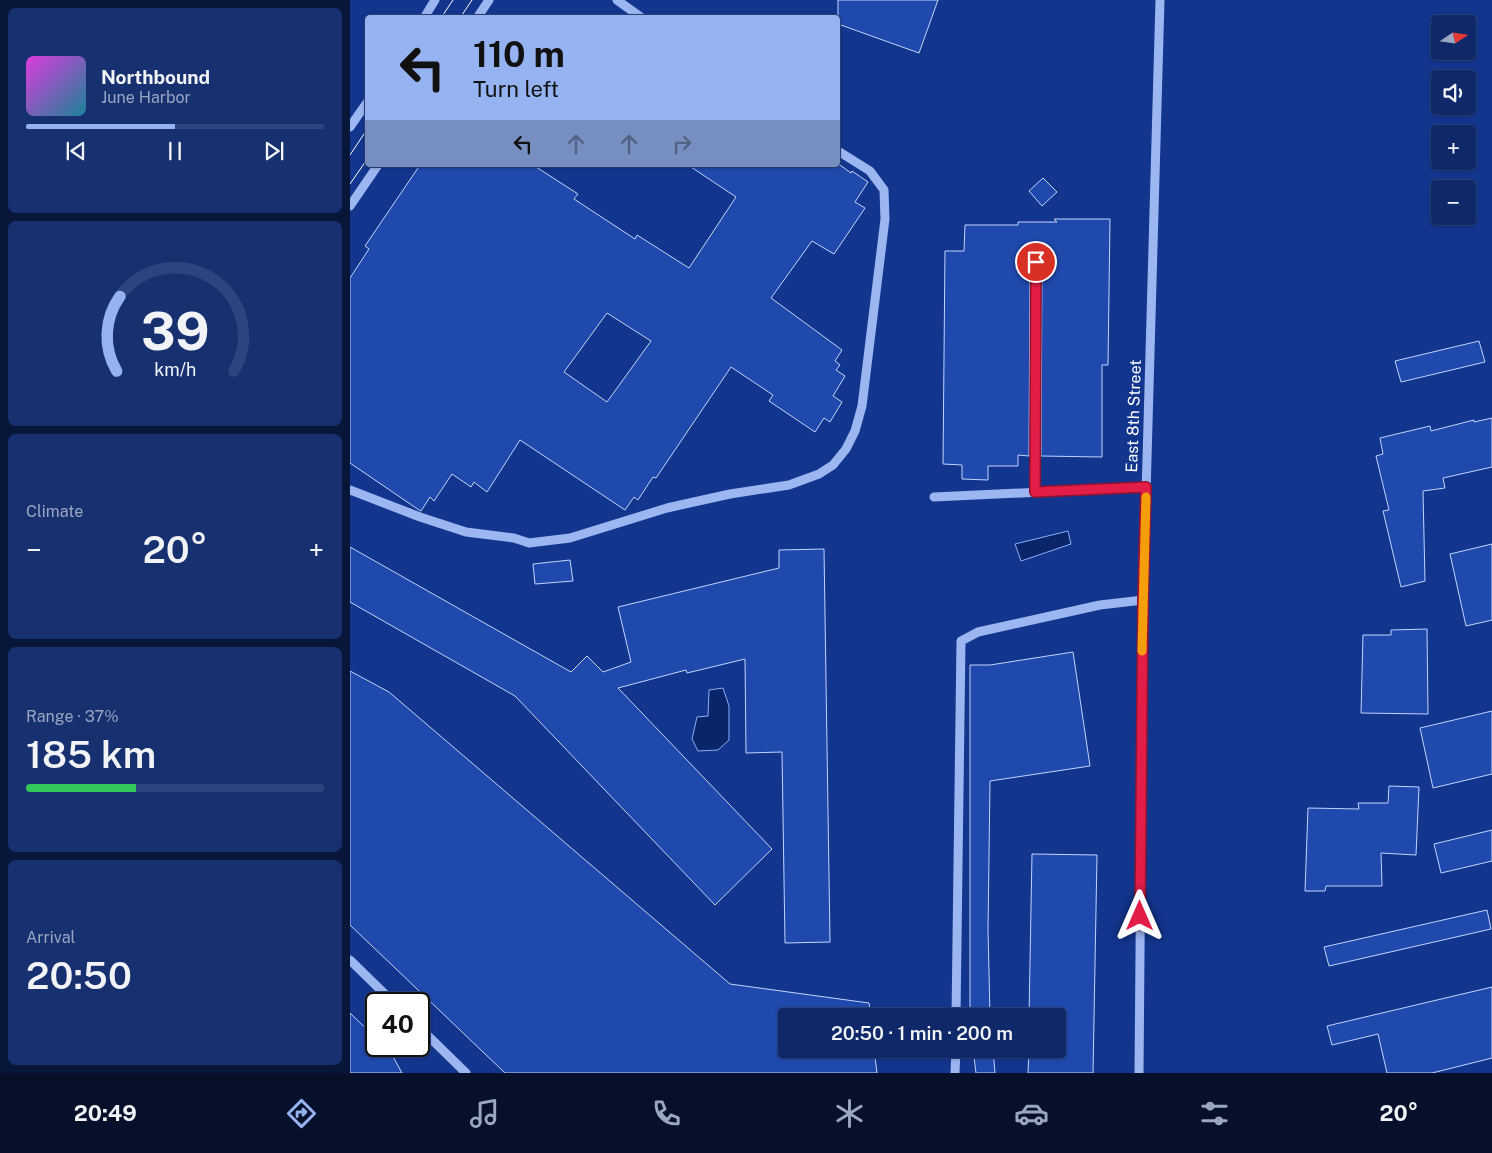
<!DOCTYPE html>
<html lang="en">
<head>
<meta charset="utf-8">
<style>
	body { margin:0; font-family:"Public Sans",sans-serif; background:#173070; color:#f1f3f6; height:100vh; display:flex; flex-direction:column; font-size:19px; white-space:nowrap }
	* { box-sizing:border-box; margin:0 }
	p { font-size:16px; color:#9ba6c1 }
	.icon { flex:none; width:28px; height:28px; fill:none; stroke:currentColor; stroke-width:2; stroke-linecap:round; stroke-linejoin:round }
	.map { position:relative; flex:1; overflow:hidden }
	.details { display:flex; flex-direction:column; gap:8px; padding:8px; background:#08163a; width:350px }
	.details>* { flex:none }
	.guide { position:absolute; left:15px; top:15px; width:475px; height:152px; border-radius:5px; box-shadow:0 1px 4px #0004,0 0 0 1px #2e447e; background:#95b2f1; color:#111; overflow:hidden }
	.needle { width:32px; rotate:77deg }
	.buttons { position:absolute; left:1081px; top:15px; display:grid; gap:10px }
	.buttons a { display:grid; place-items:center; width:45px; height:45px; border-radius:5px; background:#0e286a; box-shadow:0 1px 4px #0004,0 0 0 1px #2e447e; font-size:25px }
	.speed { position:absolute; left:15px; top:992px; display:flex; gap:10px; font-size:25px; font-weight:700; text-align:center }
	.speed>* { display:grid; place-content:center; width:65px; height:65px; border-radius:50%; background:#0e286a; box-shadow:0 1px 4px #0004,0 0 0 1px #2e447e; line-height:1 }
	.speed .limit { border:2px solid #111; border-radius:8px; background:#fff; color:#111 }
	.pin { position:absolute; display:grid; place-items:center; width:42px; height:42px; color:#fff; margin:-21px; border:2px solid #fff; border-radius:50%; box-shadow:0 1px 5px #0007 }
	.me { position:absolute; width:55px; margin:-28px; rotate:0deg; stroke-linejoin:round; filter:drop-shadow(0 0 4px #0008) }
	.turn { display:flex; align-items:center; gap:18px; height:105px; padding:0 25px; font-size:22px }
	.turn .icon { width:65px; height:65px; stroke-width:2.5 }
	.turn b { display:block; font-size:35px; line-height:42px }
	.lanes { display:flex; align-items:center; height:48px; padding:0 25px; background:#0003; justify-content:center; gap:25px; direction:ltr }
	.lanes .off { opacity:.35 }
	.big { font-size:38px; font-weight:600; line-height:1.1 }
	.details .card { flex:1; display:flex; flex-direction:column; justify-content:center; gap:8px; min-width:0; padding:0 18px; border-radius:8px; background:#173070 }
	.details .dial { align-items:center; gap:0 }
	.dial svg { height:130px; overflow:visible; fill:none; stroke:#2e447e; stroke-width:7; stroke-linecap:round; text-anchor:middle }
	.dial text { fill:#f1f3f6; stroke:none }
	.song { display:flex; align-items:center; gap:15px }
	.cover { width:60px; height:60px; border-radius:8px; background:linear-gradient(135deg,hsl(300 70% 55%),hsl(190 70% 35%)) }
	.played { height:5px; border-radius:2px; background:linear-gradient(90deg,#95b2f1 50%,#2e447e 50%) }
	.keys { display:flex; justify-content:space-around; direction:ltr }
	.heat { display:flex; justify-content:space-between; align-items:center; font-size:28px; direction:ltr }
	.charge { height:8px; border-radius:4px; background:linear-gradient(90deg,#34c759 37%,#2e447e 0) }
	.trip { position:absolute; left:428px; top:1008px; width:288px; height:50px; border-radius:5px; background:#0e286a; box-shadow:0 1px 4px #0004,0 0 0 1px #2e447e; font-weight:600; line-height:50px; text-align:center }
	.tabs { display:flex; height:80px; justify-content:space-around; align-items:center; background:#06102a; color:#9ba6c1 }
	.tabs .icon { width:35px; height:35px }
	.tabs .active { color:#95b2f1 }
	.tabs b { font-size:22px; color:#f1f3f6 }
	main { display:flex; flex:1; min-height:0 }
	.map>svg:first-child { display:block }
	.water { fill:#0b256a; stroke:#8daef5 }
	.building { fill:#2049ae; stroke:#c3d4fc; fill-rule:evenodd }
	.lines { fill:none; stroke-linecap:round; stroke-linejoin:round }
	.minor { stroke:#9cb6f1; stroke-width:9 }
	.tram { stroke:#fff; stroke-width:1 }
	.route-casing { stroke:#92132f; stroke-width:12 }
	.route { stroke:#e11d48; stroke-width:9 }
	.slow { stroke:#f59e0b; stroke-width:9 }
	.labels { text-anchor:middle; stroke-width:5; stroke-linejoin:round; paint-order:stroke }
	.street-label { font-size:16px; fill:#fff; stroke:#12358e }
</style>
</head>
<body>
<main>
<section class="details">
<div class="card">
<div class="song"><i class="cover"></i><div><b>Northbound</b><p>June Harbor</p></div></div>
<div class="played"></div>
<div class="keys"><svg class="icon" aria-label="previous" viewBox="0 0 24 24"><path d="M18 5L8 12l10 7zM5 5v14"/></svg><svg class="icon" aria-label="pause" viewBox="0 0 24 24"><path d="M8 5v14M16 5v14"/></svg><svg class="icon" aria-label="next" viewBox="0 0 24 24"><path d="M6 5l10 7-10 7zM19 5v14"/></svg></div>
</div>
<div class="card dial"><svg viewBox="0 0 100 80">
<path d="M14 69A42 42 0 1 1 86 69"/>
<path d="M14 69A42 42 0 0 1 16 23" stroke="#95b2f1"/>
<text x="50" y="56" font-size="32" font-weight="700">39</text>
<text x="50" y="72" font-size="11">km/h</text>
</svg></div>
<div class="card"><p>Climate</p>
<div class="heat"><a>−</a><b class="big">20°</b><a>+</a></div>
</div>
<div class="card"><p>Range · 37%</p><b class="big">185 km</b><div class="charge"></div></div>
<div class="card"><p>Arrival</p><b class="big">20:50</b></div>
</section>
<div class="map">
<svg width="1142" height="1073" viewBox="0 0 1142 1073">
	<rect width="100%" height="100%" fill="#12358e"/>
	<!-- water -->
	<g class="water">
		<polygon points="718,531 721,544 671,561 665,544"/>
		<polygon points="373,688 379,706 379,740 368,750 348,751 342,739 347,717 358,716 359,690"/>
	</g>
	<!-- building -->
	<g class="building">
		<polygon points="488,0 588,0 569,53 488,24"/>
		<path d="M70 165H183L228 194 224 199 285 239 287 235 339 268 386 197 338 165H490L501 173 502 171 518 182 505 202 515 208 484 254 462 241 421 298 492 350 485 361 490 365 486 370 495 376 483 396 492 402 480 422 474 418 465 432 419 401 423 395 381 367 306 478 303 477 288 500 284 497 275 510 170 440 137 492 124 482 121 487 102 474 84 501 80 497 71 511 69 510 0 463V278L19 249 15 246ZM257 313 301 341 257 402 214 372Z"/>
		<polygon points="693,178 707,192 692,206 679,191"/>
		<polygon points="704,219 760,219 758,365 752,365 752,457 691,456 692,262 690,257 686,256 681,258 680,262 679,456 668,455 668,466 638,466 638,480 612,479 612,465 593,464 595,251 614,251 615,225 668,225 668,222 707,222"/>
		<polygon points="1129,341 1135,362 1051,382 1045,361"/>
		<polygon points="1142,418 1142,467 1093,478 1095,488 1073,491 1075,581 1051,587 1033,511 1039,510 1026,456 1033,454 1030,438 1080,426 1081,431 1124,420 1124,422"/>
		<polygon points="1142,544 1142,620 1116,626 1100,554"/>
		<polygon points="0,547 221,672 237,656 253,672 281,662 268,607 429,568 429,550 474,549 480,942 435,943 432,752 396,753 395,659 337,673 336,670 268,688 422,849 365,905 165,696 0,602"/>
		<polygon points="220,560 223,581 185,584 183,564"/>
		<polygon points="1077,629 1078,714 1011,713 1013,635 1041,635 1041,630"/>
		<polygon points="723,652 740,766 640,781 638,930 640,1016 620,1016 620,665 640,665"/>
		<polygon points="0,671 39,692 380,984 519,1003 521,1016 436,1016 436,1049 524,1049 527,1073 155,1073 0,925"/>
		<polygon points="1142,711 1142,774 1083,788 1070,728"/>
		<polygon points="1039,786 1069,787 1066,855 1031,853 1032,886 976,886 975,891 955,891 958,808 1009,809 1008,803 1038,803"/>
		<polygon points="1142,830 1142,861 1091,873 1084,844"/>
		<polygon points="682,854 747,855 743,1073 678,1073 679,1049 706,1049 706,1016 679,1016"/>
		<polygon points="1137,910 1141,929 979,966 974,947"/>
		<polygon points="1142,987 1142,1058 1082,1073 1037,1073 1028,1034 982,1045 977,1026"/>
		<polygon points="0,1013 26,1038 26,1046 34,1046 41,1053 52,1073 0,1073"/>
		<polygon points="623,1049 643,1049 645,1073 626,1073"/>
	</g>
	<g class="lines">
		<!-- minor -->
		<g class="minor">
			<polyline points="267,0 292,18"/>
			<polyline points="74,18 85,0"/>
			<polyline points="127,18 139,0"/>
			<polyline points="0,127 18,101"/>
			<polyline points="0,206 28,165"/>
			<polyline points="0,490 70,517 116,532 164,538 179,543 220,538 317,508 380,494 439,485 469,474 483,465 496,449 505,431 512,406 535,219 534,190 520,171 488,151"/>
			<polyline points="685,492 686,262"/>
			<polyline points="584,497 796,487"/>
			<polyline points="0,960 45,1004"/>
			<polyline points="606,1016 611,641 628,632 750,605 793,600"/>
			<polyline points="69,1027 116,1073"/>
			<polyline points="605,1073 606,1049"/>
			<polyline points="789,1073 793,600 810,0"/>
		</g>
		<!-- tram -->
		<g class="tram">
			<polyline points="91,18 103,0"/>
			<polyline points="110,18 122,0"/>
			<polyline points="0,155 18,128"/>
			<polyline points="0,184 18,158"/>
		</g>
	</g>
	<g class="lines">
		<!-- route casing -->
		<g class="route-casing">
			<polyline id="route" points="686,262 685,492 796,487 793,600 790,916"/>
		</g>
		<!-- route -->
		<use href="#route" class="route"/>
		<!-- slow -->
		<polyline class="slow" points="792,651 796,497"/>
	</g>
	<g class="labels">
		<!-- street labels -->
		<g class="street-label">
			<text transform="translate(783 416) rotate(-88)" y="6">East 8th Street</text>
		</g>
	</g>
</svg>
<div class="buttons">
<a><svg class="needle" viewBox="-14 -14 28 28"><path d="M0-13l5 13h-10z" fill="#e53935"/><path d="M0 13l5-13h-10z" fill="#9ba6c1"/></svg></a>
<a><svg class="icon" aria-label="sound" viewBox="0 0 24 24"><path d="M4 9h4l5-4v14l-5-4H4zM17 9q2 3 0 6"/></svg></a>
<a>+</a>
<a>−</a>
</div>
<div class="speed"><div class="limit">40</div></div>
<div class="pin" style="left:686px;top:262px;background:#d93025"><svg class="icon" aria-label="arrive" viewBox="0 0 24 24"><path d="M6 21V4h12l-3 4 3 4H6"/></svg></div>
<svg class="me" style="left:790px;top:916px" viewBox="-20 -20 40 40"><path d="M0-17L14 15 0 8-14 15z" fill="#e11d48" stroke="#fff" stroke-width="4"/></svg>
<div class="trip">20:50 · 1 min · 200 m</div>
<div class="guide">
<div class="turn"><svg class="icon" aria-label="left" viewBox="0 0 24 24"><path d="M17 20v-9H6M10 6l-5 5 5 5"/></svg><div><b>110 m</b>Turn left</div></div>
<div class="lanes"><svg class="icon" aria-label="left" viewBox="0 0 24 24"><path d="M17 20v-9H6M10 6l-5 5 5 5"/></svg><svg class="icon off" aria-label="ahead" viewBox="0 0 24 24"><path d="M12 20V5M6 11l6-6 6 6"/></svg><svg class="icon off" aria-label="ahead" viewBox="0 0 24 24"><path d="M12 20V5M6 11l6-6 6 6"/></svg><svg class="icon off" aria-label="right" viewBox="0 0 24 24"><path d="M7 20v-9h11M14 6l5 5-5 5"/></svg></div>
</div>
</div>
</main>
<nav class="tabs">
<b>20:49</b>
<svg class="icon active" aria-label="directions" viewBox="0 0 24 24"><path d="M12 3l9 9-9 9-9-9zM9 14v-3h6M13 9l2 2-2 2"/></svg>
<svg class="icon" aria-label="music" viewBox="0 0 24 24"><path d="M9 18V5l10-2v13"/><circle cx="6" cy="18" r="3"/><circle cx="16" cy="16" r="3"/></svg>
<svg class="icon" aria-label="phone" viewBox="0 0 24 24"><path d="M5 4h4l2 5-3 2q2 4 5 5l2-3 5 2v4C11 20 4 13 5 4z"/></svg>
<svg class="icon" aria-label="climate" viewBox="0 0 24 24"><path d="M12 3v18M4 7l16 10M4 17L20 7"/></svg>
<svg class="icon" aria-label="car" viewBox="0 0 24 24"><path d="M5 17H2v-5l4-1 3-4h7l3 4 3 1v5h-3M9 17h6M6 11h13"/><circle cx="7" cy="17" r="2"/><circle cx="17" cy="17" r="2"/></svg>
<svg class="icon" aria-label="filters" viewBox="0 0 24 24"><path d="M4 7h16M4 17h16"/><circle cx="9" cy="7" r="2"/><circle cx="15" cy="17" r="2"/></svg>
<b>20°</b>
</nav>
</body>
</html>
